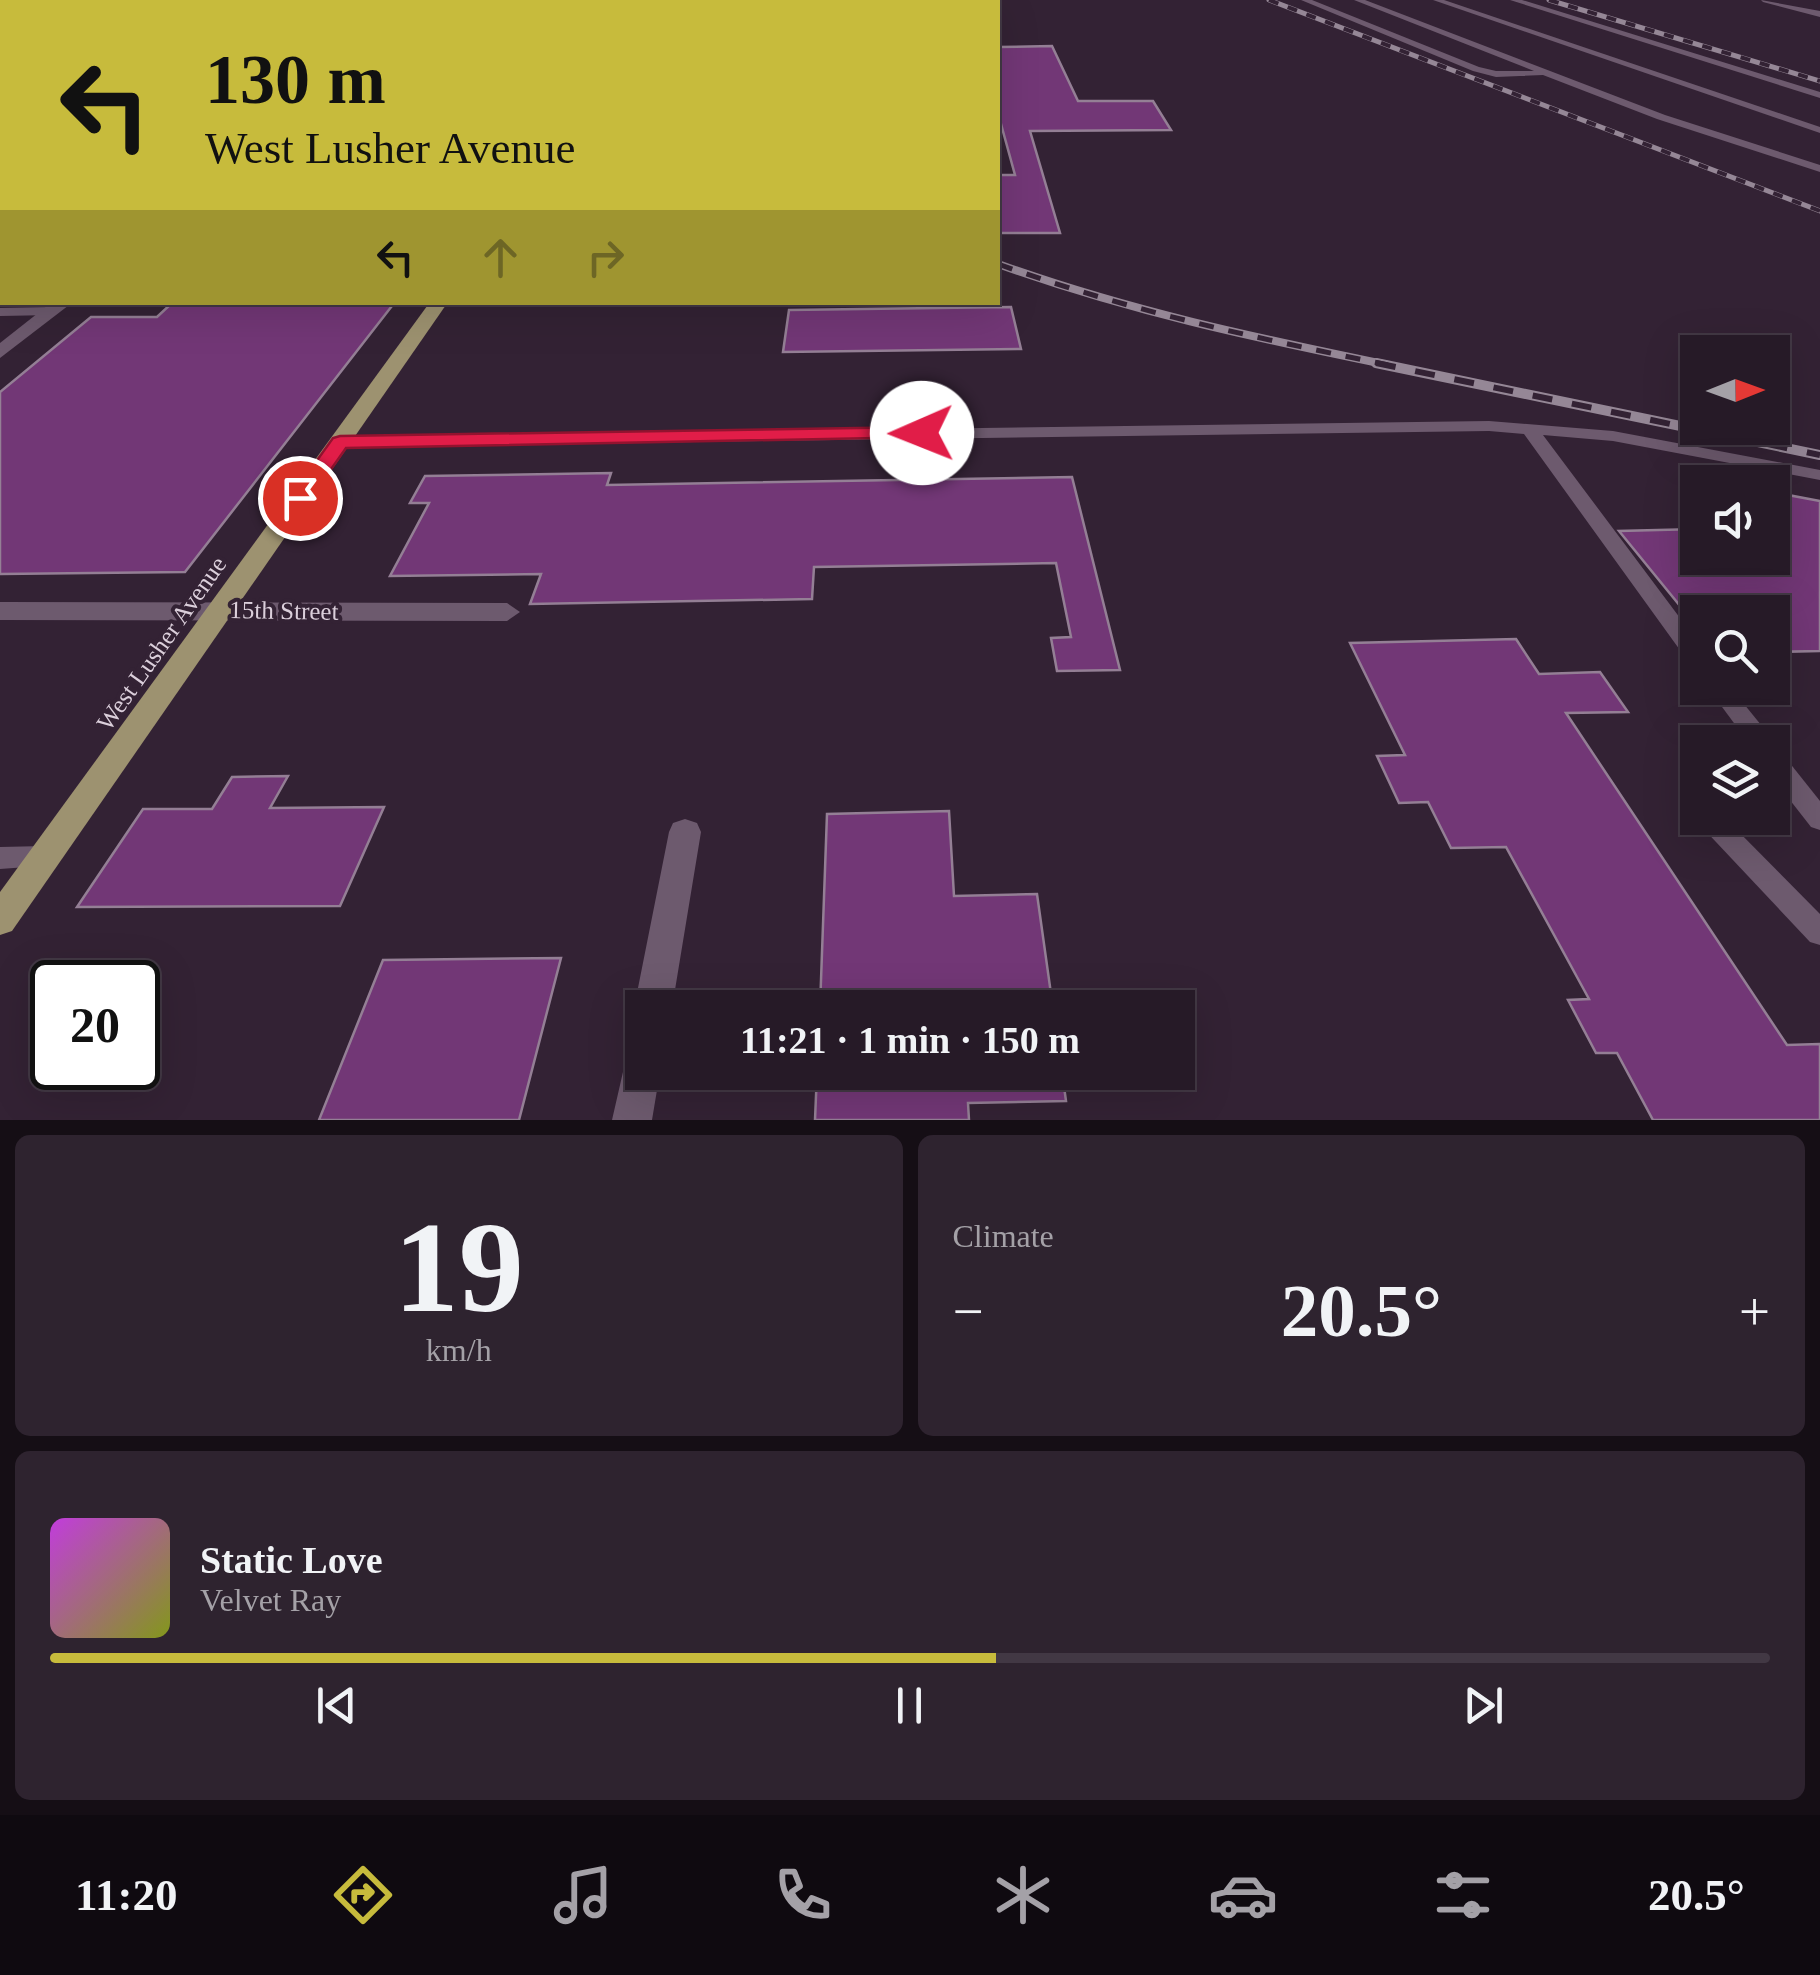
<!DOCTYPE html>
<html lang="en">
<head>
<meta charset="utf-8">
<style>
	body { margin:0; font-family:"Times New Roman",serif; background:#2e232f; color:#f1f3f6; height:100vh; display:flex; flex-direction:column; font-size:38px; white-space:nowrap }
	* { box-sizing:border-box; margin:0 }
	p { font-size:32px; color:#a4a1a7 }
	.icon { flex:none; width:55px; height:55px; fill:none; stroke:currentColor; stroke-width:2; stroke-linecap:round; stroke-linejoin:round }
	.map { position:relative; height:1120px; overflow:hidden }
	.sheet { display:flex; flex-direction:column; gap:15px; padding:15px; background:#150e15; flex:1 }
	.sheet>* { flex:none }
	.hud { position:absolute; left:0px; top:0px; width:1000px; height:305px; box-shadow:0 10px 40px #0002,0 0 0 2px #423844; background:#c7bb3c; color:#111; overflow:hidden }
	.needle { width:65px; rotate:89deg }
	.controls { position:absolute; left:1680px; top:335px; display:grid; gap:20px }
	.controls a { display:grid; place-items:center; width:110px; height:110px; border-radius:0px; background:#261a27; box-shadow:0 10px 40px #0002,0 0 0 2px #423844; font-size:50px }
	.speed { position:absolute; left:30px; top:960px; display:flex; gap:20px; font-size:50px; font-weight:700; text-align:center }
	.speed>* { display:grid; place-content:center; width:130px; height:130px; border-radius:50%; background:#261a27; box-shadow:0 10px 40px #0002,0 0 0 2px #423844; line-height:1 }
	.speed .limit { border:5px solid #111; border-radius:15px; background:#fff; color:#111 }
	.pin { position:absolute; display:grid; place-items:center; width:85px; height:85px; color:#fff; margin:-42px; border:5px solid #fff; border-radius:50%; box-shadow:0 2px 10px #0007 }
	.me { position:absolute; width:110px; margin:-55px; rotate:269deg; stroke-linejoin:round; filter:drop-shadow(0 0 8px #0008) }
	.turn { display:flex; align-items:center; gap:35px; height:210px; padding:0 40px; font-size:45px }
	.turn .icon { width:130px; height:130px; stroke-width:2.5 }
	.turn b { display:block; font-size:70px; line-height:85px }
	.lanes { display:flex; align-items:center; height:95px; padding:0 40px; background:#0003; justify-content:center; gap:50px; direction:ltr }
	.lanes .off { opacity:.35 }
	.big { font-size:75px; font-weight:700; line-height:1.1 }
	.sheet .widget { flex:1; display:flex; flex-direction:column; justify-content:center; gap:15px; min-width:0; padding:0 35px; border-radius:15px; background:#2e232f }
	.sheet .dial { align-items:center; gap:0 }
	.dial b { font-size:130px; line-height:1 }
	.song { display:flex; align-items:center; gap:30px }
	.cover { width:120px; height:120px; border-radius:15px; background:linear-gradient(135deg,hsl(290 70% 55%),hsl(70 70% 35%)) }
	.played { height:10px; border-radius:5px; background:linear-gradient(90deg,#c7bb3c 55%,#423844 55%) }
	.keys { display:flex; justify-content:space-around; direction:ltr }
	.heat { display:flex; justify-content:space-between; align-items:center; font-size:55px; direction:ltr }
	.sheet .tiles { flex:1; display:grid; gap:15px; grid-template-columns:1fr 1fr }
	.widget:last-child { grid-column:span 2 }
	.trip { position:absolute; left:625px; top:990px; width:570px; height:100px; border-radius:0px; background:#261a27; box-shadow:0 10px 40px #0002,0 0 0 2px #423844; font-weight:700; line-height:100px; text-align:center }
	.menu { display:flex; height:160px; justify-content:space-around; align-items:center; background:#0f0a10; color:#a4a1a7 }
	.menu .icon { width:70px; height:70px }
	.menu .active { color:#c7bb3c }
	.menu b { font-size:45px; color:#f1f3f6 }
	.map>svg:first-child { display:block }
	.building { fill:#723776; stroke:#947f95; stroke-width:2.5 }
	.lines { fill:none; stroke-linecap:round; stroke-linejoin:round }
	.lane { fill:#6d5a6e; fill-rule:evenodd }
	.street { fill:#6d5a6e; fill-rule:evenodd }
	.secondary { fill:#6d5a6e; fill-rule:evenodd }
	.primary { fill:#9d9270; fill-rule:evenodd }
	.rail-far2-casing { stroke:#958796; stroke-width:5 }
	.rail-far1-casing { stroke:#958796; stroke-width:8 }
	.rail-casing { stroke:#958796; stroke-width:10 }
	.rail-far2 { stroke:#332234; stroke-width:4; stroke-dasharray:10; stroke-linecap:butt }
	.rail-far1 { stroke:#332234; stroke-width:5; stroke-dasharray:15; stroke-linecap:butt }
	.rail { stroke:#332234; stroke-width:6; stroke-dasharray:20; stroke-linecap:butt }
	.route { fill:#e11d48; stroke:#92132f; stroke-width:2.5 }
	.labels { text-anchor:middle; stroke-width:8; stroke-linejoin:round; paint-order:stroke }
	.street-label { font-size:25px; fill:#dbcfdb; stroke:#332234 }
</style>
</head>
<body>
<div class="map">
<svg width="1820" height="1120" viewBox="0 0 1820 1120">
	<rect width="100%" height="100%" fill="#332234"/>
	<!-- building -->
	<g class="building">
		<polygon points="1052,46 1078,101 1153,101 1171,130 1030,131 1060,233 998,233 998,175 1015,175 998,113 998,47"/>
		<polygon points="173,302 395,302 185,572 0,574 0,392 91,317 157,317"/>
		<polygon points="1011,307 1021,349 783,352 789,310"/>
		<polygon points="611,473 607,485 1072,477 1120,670 1057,671 1051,638 1071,637 1056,563 814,567 812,599 530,604 541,574 390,576 429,503 410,503 425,476"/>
		<polygon points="1772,492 1820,501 1820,651 1772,652 1772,612 1685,612 1619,531 1698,529 1698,558 1772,558"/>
		<polygon points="1516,639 1539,674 1600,672 1628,712 1566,713 1787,1045 1820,1044 1820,1120 1653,1120 1617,1053 1596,1053 1568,1000 1589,999 1506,847 1451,848 1428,802 1399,803 1377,756 1405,755 1350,643"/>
		<polygon points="288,776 270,808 384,807 340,906 77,907 143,809 212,809 232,777"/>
		<polygon points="949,811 954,896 1037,894 1053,1008 820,1008 827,814"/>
		<polygon points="561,958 519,1120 319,1120 383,960"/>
		<polygon points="817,1072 1062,1072 1066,1101 968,1103 969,1120 815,1120"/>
	</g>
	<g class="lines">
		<!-- lane -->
		<g class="lane">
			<polygon points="1301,0 1312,0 1479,67 1496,71 1534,71 1354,0 1365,0 1665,115 1820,165 1820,172 1657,119 1543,75 1496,77 1473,71"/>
			<polygon points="1433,0 1444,0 1820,127 1820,133"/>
			<polygon points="1510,0 1522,0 1820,92 1820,98"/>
			<rect x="0" y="101" width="2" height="6"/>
			<polygon points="0,308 53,307 60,311 53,315 0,316"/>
			<polygon points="1489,421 1613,431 1820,470 1820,480 1613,441 1543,435 1698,642 1698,666 1690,664 1524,434 1489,431 340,447 331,442 340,437"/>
			<polygon points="1708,688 1731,688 1770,736 1773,742 1772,743 1748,742"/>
			<polygon points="1772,749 1781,752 1820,801 1820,830 1811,827 1772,777"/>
			<polygon points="1698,815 1725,818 1820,914 1820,945 1810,942 1700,825"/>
			<polygon points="45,846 54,849 58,857 54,865 0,869 0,847"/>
		</g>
		<!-- street -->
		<g class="street">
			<polygon points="52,302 73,302 0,358 0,343"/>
			<polygon points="0,602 507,603 520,612 507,621 0,620"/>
			<polygon points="685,819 697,823 701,832 672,1008 642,1008 642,1021 634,1008 669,832 673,823"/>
			<polygon points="642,1044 642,1072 660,1072 652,1120 612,1120 628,1050"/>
		</g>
		<!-- secondary -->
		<g class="secondary">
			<polygon points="1761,0 1820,11 1820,17 1763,2"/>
			<rect x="0" y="41" width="2" height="6"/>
		</g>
		<!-- primary -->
		<polygon class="primary" points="430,302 448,302 12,931 0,935 0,892"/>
		<!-- rail-far2 casing -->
		<g class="rail-far2-casing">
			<g id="rail-far2">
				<polyline points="1269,0 1820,211"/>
				<polyline points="1549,0 1820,81"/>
			</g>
		</g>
		<!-- rail-far1 casing -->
		<g class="rail-far1-casing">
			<path id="rail-far1" d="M998 264C1129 311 1252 337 1388 365"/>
		</g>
		<!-- rail casing -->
		<g class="rail-casing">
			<polyline id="rail" points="1376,363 1820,455"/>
		</g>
		<!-- rail-far2 -->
		<use href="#rail-far2" class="rail-far2"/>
		<!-- rail-far1 -->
		<use href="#rail-far1" class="rail-far1"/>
		<!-- rail -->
		<use href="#rail" class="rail"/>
	</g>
	<!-- route -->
	<polygon class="route" points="922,427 932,433 929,437 346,448 308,502 293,502 290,498 333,438 340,436"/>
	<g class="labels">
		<!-- street labels -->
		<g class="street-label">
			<text transform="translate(284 610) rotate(1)" y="9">15th Street</text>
			<text transform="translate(161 643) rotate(-55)" y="9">West Lusher Avenue</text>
		</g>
	</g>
</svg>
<div class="controls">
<a><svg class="needle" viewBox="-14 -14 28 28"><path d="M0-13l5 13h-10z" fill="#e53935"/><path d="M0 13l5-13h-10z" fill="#a4a1a7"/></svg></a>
<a><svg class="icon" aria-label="sound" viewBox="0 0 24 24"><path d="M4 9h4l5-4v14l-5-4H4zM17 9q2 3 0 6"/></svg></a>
<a><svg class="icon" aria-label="search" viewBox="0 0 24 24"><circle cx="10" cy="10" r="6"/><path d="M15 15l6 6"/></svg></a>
<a><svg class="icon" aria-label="layers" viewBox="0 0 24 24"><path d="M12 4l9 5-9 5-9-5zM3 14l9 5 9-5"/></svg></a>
</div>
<div class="speed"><div class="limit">20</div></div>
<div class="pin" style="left:300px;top:498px;background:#d93025"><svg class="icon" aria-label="arrive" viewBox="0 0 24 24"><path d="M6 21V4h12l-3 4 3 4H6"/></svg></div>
<svg class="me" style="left:922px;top:433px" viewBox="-20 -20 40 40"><circle r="19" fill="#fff"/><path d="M0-13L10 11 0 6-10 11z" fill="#e11d48"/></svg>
<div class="trip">11:21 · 1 min · 150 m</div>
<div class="hud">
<div class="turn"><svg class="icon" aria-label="left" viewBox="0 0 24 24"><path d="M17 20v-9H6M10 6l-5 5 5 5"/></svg><div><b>130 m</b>West Lusher Avenue</div></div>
<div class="lanes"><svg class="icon" aria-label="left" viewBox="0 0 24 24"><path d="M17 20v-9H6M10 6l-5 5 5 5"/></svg><svg class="icon off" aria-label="ahead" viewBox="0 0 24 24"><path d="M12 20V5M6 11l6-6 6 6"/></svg><svg class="icon off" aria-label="right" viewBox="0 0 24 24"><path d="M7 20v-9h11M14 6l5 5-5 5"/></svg></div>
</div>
</div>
<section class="sheet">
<div class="tiles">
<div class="widget dial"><b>19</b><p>km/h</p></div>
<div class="widget"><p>Climate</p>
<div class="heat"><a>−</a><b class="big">20.5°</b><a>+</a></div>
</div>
<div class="widget">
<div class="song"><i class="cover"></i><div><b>Static Love</b><p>Velvet Ray</p></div></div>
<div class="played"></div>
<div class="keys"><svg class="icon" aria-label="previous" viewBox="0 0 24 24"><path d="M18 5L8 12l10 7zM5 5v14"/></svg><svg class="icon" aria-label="pause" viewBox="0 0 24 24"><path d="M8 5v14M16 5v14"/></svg><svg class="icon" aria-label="next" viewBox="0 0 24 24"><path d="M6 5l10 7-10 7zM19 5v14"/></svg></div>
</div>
</div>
</section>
<nav class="menu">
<b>11:20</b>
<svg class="icon active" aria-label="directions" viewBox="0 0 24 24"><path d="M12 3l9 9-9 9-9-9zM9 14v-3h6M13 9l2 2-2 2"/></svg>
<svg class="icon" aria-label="music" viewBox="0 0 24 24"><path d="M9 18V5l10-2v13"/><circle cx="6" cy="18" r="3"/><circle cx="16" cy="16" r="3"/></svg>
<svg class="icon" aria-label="phone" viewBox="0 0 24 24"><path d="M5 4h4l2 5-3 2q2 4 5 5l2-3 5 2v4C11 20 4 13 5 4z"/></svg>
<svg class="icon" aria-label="climate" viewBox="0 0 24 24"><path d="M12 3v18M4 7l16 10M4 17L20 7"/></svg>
<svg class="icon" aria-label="car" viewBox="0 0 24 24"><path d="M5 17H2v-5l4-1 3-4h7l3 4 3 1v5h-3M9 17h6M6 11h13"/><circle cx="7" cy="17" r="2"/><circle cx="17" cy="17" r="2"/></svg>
<svg class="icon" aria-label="filters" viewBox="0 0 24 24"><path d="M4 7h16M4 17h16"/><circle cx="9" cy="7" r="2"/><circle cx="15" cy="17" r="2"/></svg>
<b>20.5°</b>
</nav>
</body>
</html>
